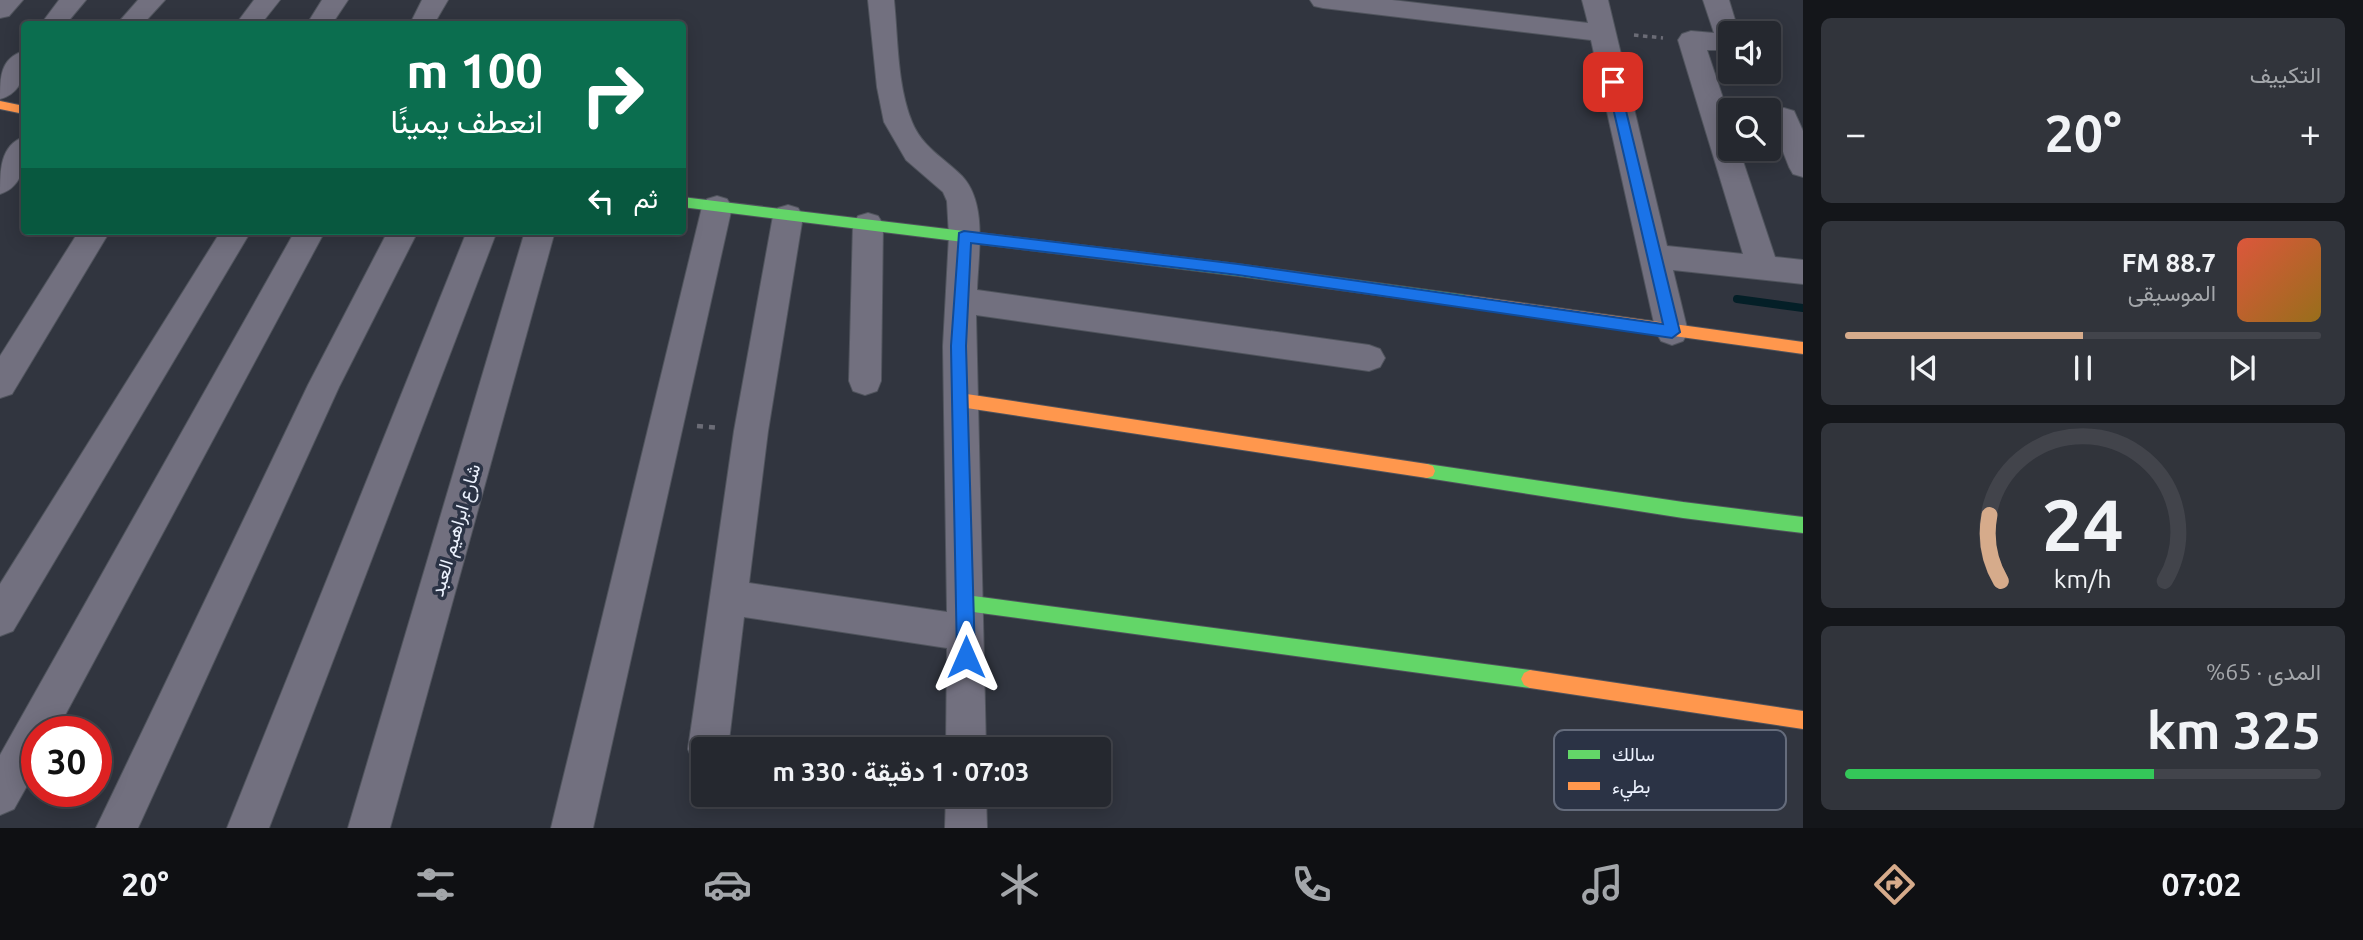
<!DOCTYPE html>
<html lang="ar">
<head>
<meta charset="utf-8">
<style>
	body { margin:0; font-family:Ubuntu,Vazirmatn,sans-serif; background:#31343b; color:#f1f3f6; direction:rtl; height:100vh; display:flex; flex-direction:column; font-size:26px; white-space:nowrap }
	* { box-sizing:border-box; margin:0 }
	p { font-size:23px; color:#a3a6aa }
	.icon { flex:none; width:38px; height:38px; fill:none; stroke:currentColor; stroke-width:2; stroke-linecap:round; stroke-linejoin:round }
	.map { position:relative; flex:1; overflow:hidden; direction:ltr }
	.side { display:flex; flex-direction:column; gap:18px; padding:18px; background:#14161a; width:560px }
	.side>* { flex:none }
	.banner { position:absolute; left:21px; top:21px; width:665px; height:214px; border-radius:7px; box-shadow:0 4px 18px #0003,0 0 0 2px #42444b; direction:rtl; background:#0b6e4f; color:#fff; overflow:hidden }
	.controls { position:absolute; left:1718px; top:21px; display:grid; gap:14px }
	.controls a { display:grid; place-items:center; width:63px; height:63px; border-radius:7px; background:#25282f; box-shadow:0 4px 18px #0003,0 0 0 2px #42444b; font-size:35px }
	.speed { position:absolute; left:21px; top:716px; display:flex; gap:14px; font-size:35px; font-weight:700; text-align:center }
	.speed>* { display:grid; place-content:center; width:91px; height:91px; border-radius:50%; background:#25282f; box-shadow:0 4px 18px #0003,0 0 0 2px #42444b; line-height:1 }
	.speed .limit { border:10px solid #d22; background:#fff; color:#111 }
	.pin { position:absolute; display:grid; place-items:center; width:60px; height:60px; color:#fff; margin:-30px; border-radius:14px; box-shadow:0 4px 10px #0006 }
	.me { position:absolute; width:77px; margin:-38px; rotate:0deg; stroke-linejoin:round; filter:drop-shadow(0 0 5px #0008) }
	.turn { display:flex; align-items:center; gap:24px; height:147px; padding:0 28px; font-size:32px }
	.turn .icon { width:91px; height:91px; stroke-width:2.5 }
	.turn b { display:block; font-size:49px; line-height:60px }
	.then { display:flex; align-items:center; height:66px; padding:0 28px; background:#0003; gap:14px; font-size:26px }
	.big { font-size:52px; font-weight:600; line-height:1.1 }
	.side .card { flex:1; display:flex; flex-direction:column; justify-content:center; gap:10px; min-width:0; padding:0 24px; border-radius:10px; background:#31343b }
	.side .dial { align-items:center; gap:0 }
	.dial svg { height:182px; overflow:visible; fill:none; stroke:#42444b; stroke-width:7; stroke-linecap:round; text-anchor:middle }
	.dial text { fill:#f1f3f6; stroke:none }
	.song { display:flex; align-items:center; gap:21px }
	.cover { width:84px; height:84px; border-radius:10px; background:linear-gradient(135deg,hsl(10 70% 55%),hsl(40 70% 35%)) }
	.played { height:7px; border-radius:4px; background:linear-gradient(90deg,#d6ab8b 50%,#42444b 50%) }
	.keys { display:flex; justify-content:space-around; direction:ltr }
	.heat { display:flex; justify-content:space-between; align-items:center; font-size:38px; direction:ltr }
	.charge { height:10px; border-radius:5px; background:linear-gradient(90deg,#34c759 65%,#42444b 0) }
	.trip { position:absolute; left:691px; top:737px; width:420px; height:70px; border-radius:7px; background:#25282f; box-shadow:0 4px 18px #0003,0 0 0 2px #42444b; font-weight:600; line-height:70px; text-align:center; direction:rtl }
	.dock { display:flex; height:112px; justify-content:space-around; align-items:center; background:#0f1013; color:#a3a6aa }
	.dock .icon { width:49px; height:49px }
	.dock .active { color:#d6ab8b }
	.dock b { font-size:32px; color:#f1f3f6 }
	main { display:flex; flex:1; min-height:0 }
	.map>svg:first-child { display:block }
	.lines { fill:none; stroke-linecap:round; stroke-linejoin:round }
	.stream { stroke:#041f27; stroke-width:8 }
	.street-casing { stroke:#50545d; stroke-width:2 }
	.fast-casing { stroke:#50545d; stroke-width:2 }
	.slow-casing { stroke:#50545d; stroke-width:2 }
	.path-far1 { stroke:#6b6c76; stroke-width:3.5; stroke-dasharray:4.5 4.5; stroke-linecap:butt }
	.path { stroke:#6b6c76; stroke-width:4.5; stroke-dasharray:6 6; stroke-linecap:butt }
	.street { fill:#72707f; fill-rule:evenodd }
	.fast { fill:#63d668; fill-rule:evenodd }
	.slow { fill:#ff974d; fill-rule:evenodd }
	.route { fill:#1a73e8; stroke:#114b97; stroke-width:2 }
	.labels { text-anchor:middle; stroke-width:7; stroke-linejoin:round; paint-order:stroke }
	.street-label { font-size:19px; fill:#ecf2fe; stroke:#2b3345 }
	.key { fill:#2b3345; stroke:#656c7c; stroke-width:2 }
	.key-label { font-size:19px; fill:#ecf2fe }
</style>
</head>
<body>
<main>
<section class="side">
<div class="card"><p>التكييف</p>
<div class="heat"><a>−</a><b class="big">20°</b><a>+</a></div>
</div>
<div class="card">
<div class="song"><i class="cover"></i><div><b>88.7 FM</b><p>الموسيقى</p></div></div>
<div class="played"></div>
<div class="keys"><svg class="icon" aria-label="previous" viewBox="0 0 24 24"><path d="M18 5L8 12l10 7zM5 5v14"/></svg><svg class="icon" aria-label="pause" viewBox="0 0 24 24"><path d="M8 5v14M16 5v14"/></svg><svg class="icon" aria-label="next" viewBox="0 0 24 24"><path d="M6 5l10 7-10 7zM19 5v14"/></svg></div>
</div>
<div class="card dial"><svg viewBox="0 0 100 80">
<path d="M14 69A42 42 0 1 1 86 69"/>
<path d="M14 69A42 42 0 0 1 9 40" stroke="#d6ab8b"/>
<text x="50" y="56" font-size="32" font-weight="700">24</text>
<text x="50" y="72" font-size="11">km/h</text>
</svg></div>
<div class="card"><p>المدى · 65%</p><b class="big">325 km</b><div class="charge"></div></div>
</section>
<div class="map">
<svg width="1803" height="828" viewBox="0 0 1803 828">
	<rect width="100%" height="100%" fill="#31353f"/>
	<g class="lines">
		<!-- stream -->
		<polyline class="stream" points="1737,299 1803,308"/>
		<!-- street casing -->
		<g class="street-casing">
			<g id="street">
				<polygon points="0,0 23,0 9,16 0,18"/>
				<polygon points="59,0 86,0 66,24 41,24"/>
				<polygon points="138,0 165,0 143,24 117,24"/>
				<polygon points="254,0 280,0 261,24 236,24"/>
				<polygon points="322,0 348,0 332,24 307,24"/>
				<polygon points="422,0 448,0 434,24 410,24"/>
				<path d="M868 0H894C898 39 897 85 912 122 922 147 944 158 962 176 988 204 978 255 977 290L1369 345 1380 349 1385 358 1380 367 1369 371 976 315 986 749H946L947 648 744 617 728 749H704V767L694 763 688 749 734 431 773 216 778 208 788 205 798 208 803 216 768 431 749 583 947 612 943 346 949 236 947 201 943 192 906 160 884 122 877 87Z"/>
				<polygon points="1310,0 1392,0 1588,23 1582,0 1608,0 1667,246 1743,254 1678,40 1682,34 1691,31 1714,33 1703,0 1729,0 1739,33 1731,33 1731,50 1707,50 1731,122 1731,149 1739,149 1775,257 1803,260 1803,284 1673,270 1688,332 1683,341 1672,345 1661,341 1656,332 1591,40 1323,8 1314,6"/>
				<path d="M24 51C26 71 23 93 0 99 0 78 0 58 24 51Z"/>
				<polygon points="1784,108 1794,111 1803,131 1803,177 1793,174 1789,167 1770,118 1774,111"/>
				<path d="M24 137C26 159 25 186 0 194 0 171 0 145 24 137Z"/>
				<polygon points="717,196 727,199 732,207 593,828 551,828 702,207 707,199"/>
				<polygon points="868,213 878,216 883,224 881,381 877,391 865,395 853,391 849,381 853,224 858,216"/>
				<polygon points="79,231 110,231 12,394 0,398 0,356"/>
				<polygon points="221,231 251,231 13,631 0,636 0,584"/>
				<polygon points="295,231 325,231 56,732 37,732 37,768 14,809 0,815 0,755"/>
				<polygon points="388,231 418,231 339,387 138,828 96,828 308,385"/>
				<polygon points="467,231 497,231 269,828 227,828"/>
				<polygon points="525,231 555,231 390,828 348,828"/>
				<polygon points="946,794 986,794 987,828 945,828"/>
			</g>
		</g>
		<!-- fast casing -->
		<g class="fast-casing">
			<g id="fast">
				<polygon points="682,197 1238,264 1465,295 1472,301 1465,307 1238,276 682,207"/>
				<polygon points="1427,464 1683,502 1803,517 1803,533 1683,518 1427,478 1421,476 1419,471 1421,466"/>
				<polygon points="966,595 1530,670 1536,673 1539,679 1536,685 1530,688 966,611 960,609 957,603 960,597"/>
			</g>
		</g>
		<!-- slow casing -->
		<g class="slow-casing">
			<g id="slow">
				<polygon points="0,101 24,106 24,114 0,109"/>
				<polygon points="1465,295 1803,342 1803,354 1465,307 1458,301"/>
				<polygon points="960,393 1427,464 1433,466 1435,471 1433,476 1427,478 960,407 954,405 952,400 954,395"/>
				<polygon points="1530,670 1803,711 1803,729 1530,688 1524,685 1521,679 1524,673"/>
			</g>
		</g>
		<!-- path-far1 -->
		<polyline class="path-far1" points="1634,35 1663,38"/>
		<!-- path -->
		<polyline class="path" points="697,426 720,428"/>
		<!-- street -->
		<use href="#street" class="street"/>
		<!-- fast -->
		<use href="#fast" class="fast"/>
		<!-- slow -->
		<use href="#slow" class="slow"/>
	</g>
	<!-- route -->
	<polygon class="route" points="1613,78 1619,82 1680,332 1672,338 1238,275 971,243 966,346 975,657 973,663 966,666 960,663 957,657 951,346 959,233 964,231 1238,264 1663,324 1607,82"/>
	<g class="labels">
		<!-- street labels -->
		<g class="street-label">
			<text transform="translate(455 530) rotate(-74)" y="7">شارع ابراهيم العبد</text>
		</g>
	</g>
	<!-- legend -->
	<rect x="1554" y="730" width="232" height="80" rx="10" class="key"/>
	<rect x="1568" y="750" width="32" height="9" fill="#63d668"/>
	<rect x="1568" y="782" width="32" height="8" fill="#ff974d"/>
	<g class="key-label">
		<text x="1612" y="761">سالك</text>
		<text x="1612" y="793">بطيء</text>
	</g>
</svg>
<div class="controls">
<a><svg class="icon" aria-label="sound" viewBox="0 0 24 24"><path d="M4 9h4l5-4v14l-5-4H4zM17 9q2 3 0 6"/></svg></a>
<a><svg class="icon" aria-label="search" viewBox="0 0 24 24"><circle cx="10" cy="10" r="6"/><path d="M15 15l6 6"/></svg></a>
</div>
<div class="speed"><div class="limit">30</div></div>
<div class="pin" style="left:1613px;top:82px;background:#d93025"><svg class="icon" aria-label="arrive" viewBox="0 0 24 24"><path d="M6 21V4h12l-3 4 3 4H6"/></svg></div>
<svg class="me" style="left:966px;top:657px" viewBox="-20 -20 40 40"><path d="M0-17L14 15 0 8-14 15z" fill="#1a73e8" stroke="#fff" stroke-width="4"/></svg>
<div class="trip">07:03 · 1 دقيقة · 330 m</div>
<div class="banner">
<div class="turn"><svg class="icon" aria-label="right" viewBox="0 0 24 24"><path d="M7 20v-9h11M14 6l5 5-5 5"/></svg><div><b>100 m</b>انعطف يمينًا</div></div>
<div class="then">ثم<svg class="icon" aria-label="left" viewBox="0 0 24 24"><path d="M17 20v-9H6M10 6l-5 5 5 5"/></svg></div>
</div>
</div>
</main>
<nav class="dock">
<b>07:02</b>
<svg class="icon active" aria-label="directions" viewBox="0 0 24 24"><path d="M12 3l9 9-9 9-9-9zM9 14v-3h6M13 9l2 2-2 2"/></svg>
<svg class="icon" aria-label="music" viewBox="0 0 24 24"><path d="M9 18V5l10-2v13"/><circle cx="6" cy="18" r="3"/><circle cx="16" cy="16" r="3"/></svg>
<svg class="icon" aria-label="phone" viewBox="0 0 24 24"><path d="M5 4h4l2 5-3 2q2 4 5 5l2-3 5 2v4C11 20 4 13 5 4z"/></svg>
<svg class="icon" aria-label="climate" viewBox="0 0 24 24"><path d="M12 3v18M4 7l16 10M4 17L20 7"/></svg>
<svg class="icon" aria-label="car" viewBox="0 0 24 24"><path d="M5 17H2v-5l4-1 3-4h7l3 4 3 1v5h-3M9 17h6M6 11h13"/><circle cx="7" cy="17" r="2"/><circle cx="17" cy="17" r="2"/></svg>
<svg class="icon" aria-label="filters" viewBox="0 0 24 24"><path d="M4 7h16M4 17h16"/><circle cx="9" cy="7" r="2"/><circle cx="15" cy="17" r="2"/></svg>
<b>20°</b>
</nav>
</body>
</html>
